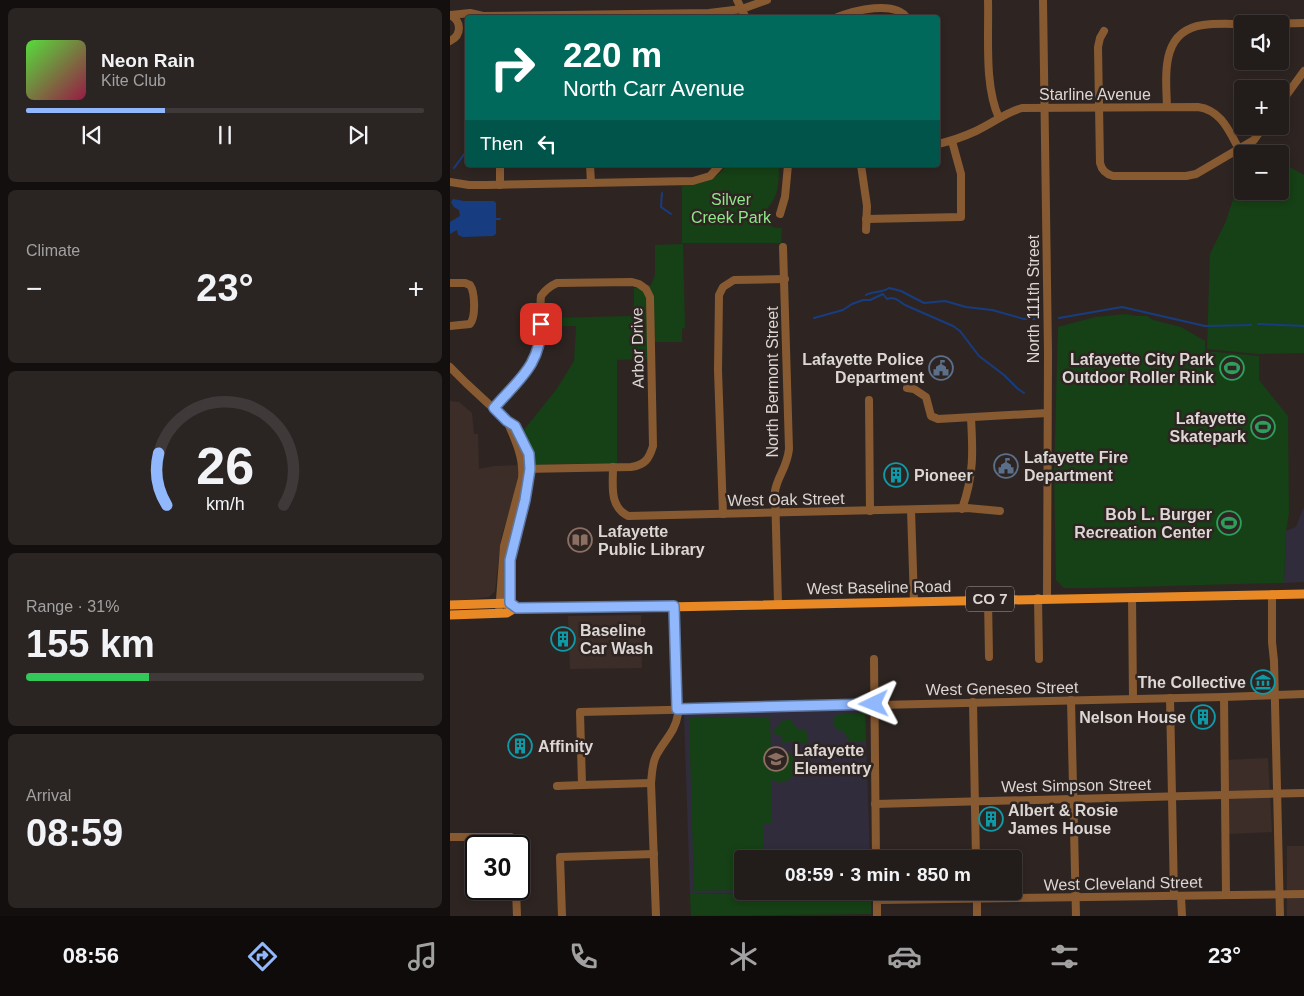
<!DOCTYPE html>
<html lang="en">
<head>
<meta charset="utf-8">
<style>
	body { margin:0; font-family:Helvetica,sans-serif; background:#2a2523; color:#f1f3f6; height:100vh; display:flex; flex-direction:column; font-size:19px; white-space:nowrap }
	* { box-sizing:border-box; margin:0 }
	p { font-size:16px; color:#a2a1a2 }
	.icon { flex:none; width:28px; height:28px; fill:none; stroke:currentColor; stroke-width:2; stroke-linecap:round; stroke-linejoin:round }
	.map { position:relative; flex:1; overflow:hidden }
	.side { display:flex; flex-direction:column; gap:8px; padding:8px; background:#130f0e; width:450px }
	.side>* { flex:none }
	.hud { position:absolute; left:15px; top:15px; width:475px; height:152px; border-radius:5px; box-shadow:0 2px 8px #0003,0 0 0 1px #3f3a39; background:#00695c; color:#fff; overflow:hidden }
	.fabs { position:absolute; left:784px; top:15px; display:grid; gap:10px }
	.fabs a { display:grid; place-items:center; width:55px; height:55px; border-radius:5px; background:#221c1a; box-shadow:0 2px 8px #0003,0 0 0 1px #3f3a39; font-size:25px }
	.speed { position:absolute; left:15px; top:835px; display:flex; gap:10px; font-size:25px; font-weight:700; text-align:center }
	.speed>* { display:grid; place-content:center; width:65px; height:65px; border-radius:50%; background:#221c1a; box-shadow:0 2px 8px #0003,0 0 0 1px #3f3a39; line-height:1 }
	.speed .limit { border:2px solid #111; border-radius:8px; background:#fff; color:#111 }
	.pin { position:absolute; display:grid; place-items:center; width:42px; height:42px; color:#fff; margin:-21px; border-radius:10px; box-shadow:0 2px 8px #0006 }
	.me { position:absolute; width:55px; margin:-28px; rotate:268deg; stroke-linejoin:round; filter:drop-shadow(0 0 4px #0008) }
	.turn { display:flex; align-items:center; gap:18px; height:105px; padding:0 15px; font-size:22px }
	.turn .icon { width:65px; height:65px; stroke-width:2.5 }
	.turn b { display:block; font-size:35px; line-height:42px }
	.then { display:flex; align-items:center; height:48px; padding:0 15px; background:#0003; gap:10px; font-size:19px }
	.big { font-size:38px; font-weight:700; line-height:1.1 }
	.side .card { flex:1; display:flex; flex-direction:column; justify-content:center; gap:8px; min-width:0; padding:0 18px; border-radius:8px; background:#2a2523 }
	.side .dial { align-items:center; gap:0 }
	.dial svg { height:130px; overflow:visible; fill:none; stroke:#3f3a39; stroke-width:7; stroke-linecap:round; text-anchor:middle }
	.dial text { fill:#f1f3f6; stroke:none }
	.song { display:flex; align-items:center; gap:15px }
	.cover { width:60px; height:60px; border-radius:8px; background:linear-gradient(135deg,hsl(110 70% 55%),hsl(340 70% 35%)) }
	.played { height:5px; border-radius:2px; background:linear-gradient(90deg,#91b8fd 35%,#3f3a39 35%) }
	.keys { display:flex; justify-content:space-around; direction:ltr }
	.heat { display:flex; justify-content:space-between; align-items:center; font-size:28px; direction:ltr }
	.charge { height:8px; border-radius:4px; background:linear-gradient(90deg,#34c759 31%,#3f3a39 0) }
	.trip { position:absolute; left:284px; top:850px; width:288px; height:50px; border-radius:5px; background:#221c1a; box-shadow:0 2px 8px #0003,0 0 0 1px #3f3a39; font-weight:700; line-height:50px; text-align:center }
	.tabs { display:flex; height:80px; justify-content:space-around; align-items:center; background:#0e0b0a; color:#a2a1a2 }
	.tabs .icon { width:35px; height:35px }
	.tabs .on { color:#91b8fd }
	.tabs b { font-size:22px; color:#f1f3f6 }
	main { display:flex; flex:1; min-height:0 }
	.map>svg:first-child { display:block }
	.built { fill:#3c2d28 }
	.education { fill:#312c3c }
	.green { fill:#164015 }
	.water { fill:#173d80 }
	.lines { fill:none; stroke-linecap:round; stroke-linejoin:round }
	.stream { stroke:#173d80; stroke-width:2 }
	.minor { stroke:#885a32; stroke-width:8 }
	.major { stroke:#e88925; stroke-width:9 }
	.route-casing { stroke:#5e78a4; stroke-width:12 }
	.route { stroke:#91b8fd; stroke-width:9 }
	.labels { text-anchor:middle; stroke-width:5; stroke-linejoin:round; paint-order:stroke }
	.shield { fill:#2e2522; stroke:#a8a19f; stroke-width:1 }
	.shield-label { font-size:15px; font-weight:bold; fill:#dcd6d4 }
	.street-label { font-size:16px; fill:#dcd6d4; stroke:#2e2522 }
	.park-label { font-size:16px; fill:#8ee78a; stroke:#2e2522 }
	.poi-label { font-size:16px; font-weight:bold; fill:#dcd6d4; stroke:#2e2522; text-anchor:start }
</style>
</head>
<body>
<main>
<section class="side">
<div class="card">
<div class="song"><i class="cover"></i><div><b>Neon Rain</b><p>Kite Club</p></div></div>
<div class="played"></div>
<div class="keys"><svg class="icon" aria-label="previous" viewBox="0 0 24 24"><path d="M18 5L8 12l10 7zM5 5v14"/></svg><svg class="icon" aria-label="pause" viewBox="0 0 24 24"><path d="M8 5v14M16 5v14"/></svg><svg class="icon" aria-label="next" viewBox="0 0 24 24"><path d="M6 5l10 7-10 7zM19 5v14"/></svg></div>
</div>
<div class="card"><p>Climate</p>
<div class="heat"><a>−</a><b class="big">23°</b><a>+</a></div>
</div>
<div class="card dial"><svg viewBox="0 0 100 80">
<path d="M14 69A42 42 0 1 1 86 69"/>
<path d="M14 69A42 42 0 0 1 9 37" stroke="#91b8fd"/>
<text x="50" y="56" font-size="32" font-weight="700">26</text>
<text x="50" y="72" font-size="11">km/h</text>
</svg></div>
<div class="card"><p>Range · 31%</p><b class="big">155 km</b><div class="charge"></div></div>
<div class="card"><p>Arrival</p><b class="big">08:59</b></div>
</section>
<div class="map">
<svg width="854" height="916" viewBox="0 0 854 916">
	<rect width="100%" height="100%" fill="#2e2522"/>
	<!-- built -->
	<g class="built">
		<polygon points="0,401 9,402 22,413 24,434 28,434 29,469 44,466 70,465 64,495 51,538 45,591 39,597 6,601 0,601"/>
		<polygon points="191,615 192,668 120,669 118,616"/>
		<polygon points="818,758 822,832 776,834 775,760"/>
		<rect x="837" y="846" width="17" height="70"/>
	</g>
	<!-- education -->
	<g class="education">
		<polygon points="854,507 854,582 834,583 836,531 846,527"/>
		<polygon points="414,709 415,711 420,859 292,859 292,891 381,891 240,894 234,714"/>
	</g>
	<!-- green -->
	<g class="green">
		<path d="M277 165H329C329 174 329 185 326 194 322 207 312 207 318 224L325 228H332L331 243H232V186C250 184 266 181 277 165Z"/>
		<polygon points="836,165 854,175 854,353 807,354 757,349 760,254 776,221 788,185 792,183 792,191 830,191 830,168"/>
		<polygon points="233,244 235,327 232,329 232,342 197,342 197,359 167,360 167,463 85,465 73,431 106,390 124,361 126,326 101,326 101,318 181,316 184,304 184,288 201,285 205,275 205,245"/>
		<path d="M676 314 686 316H697L703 320 731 327 755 341V351L809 356V380L838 416 839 513 836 532 834 583C760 584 687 588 614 588L606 580 604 475 608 327 645 317Z"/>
		<polygon points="415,712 416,741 400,741 392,731 385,728 383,720 386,715"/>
		<path d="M320 717 321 751C330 746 336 751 344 757 344 774 346 780 328 783L322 779 321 757V823H313L314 859H292V890L244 891 239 718Z"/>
		<polygon points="337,720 341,720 346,728 356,730 358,744 341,741 332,744 331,742 333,741 330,734 325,736 324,730 326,727 329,726 331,721"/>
		<polygon points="418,891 421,895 421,914 241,916 240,894"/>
	</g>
	<!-- water -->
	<polygon class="water" points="3,199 14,201 44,201 46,203 46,234 43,236 13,237 8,235 7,230 0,234 0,222 10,216 9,210 4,207 1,202"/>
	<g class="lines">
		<!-- stream -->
		<g class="stream">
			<polyline points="4,168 18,149"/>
			<polyline points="212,193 211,207 221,214"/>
			<polyline points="45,219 50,219"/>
			<path d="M416 295C423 291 432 293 439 288L451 291 474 303 495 301 516 307 542 310 574 319H588"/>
			<polyline points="364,318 393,310 402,304 413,300 420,300 433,294 437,299 441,298 446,299 455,305 503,326 510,331 529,356 554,375 568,389 574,393"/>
			<polyline points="609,318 672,307 755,326 801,325"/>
			<polyline points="808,324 854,326"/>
		</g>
		<!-- minor -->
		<g class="minor">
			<polyline points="287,0 296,18"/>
			<path d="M538 0C539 37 534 85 549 118"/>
			<polyline points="593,0 598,353 597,598"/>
			<path d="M0 15C12 21 12 35 0 41"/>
			<polyline points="1,15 20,13 33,16 259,13 292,9 317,0"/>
			<path d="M385 18C405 10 445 0 457 18"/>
			<polyline points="807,24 854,23"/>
			<path d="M654 31 650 38 648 47 650 163C652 171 656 174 663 176H736L746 174 804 140 814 126"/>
			<polyline points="830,104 854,71"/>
			<path d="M717 107C716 75 710 31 753 25 766 23 780 24 792 24"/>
			<path d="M488 144C501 141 513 137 526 131 541 124 555 113 572 108L748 107C771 110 779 131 789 149"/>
			<polyline points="50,165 50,185"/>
			<polyline points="140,165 141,183"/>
			<polyline points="411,165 417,206 416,230"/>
			<polyline points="0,182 19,185 36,185 243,181 260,176 270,165"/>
			<polyline points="330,214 335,197 338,165"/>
			<polyline points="416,219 511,217 511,174 502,141"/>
			<path d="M0 283H15L20 285C25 292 26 317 20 324L0 326"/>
			<polyline points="0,367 16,383 57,421 65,426 79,454 79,480 60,560 61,595 58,609"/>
			<polyline points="457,388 464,389 476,397 481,416 488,419 597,413"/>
			<polyline points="419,400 420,511"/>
			<path d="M44 408C61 389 86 369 91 342 93 327 89 311 91 296 96 289 100 286 107 283L182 282 189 284 196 289 200 297 203 446C199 459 195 465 181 467L73 469"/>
			<path d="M163 467C163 486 159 506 178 516L517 508 550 511"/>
			<path d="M512 509C524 475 523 452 521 418"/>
			<polyline points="461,510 464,601"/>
			<polyline points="273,514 268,370 269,295 273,287 284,280 335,279"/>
			<polyline points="822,594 822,642 824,661 830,916"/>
			<polyline points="682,597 683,699"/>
			<polyline points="588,598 589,659"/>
			<polyline points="538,599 539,657"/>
			<path d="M328 604 325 491C328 475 337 468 339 449L333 247"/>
			<path d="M49 613 54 546 72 478C74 458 65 439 57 421"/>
			<polyline points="424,659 426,859"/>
			<polyline points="774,697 776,895"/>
			<polyline points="720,698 724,896"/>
			<polyline points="621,700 626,916"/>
			<polyline points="523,702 526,859"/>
			<polyline points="132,785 201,783"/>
			<polyline points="107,786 132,785 130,712 774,697 854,694"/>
			<polyline points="425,804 854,793"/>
			<polyline points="0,837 61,837 65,841 65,846"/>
			<polyline points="66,889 67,916"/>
			<polyline points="427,891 427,916"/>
			<polyline points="527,891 527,916"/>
			<polyline points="731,896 732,916"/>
			<polyline points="427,900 854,894"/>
			<polyline points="112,916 110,857 204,854"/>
			<path d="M206 916 201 783C202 774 202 764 206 756 214 740 225 733 228 714L224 606"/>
		</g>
		<!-- major -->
		<g class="major">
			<polyline points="0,605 60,603 67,607"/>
			<polyline points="0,615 57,613 67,607 217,607 854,594"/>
		</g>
	</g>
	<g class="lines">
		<!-- route casing -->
		<g class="route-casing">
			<path id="route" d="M91 324C91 365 69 379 44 408L57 421 65 426 79 454 80 469 75 500 60 560V603L67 608 224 606 227 709 424 704"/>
		</g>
		<!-- route -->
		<use href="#route" class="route"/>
	</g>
	<!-- icons -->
	<defs>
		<g id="civic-ring" transform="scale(1.25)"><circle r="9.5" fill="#2e2522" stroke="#5c6f8a" stroke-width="1.5"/><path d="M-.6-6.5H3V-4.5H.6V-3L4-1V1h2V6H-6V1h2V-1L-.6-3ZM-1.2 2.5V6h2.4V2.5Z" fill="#5c6f8a"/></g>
		<g id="stadium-ring" transform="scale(1.25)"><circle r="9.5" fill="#2e2522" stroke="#2e9e5b" stroke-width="1.5"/><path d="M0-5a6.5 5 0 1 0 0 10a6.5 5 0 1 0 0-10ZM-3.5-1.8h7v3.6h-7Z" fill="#2e9e5b"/></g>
		<g id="building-ring" transform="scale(1.25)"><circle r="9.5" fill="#2e2522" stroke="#0f9aa8" stroke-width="1.5"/><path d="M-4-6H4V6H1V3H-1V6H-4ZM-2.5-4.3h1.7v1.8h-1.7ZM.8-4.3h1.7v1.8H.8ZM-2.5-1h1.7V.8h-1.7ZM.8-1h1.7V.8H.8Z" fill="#0f9aa8"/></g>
		<g id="library-ring" transform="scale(1.25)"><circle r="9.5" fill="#2e2522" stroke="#8d6e63" stroke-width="1.5"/><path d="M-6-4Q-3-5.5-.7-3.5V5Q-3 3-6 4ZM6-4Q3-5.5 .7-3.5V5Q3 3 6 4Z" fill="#8d6e63"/></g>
		<g id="museum-ring" transform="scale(1.25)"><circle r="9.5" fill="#2e2522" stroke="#0f9aa8" stroke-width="1.5"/><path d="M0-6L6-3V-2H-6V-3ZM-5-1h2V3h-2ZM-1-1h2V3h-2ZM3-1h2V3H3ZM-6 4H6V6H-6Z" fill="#0f9aa8"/></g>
		<g id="school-ring" transform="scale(1.25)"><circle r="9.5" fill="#2e2522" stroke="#8d6e63" stroke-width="1.5"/><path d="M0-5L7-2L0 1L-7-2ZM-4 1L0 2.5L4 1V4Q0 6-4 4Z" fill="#8d6e63"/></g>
	</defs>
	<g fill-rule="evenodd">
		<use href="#civic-ring" x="491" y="368"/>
		<use href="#stadium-ring" x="782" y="368"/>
		<use href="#stadium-ring" x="813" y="427"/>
		<use href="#civic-ring" x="556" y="466"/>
		<use href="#building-ring" x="446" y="475"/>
		<use href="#stadium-ring" x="779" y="523"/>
		<use href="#library-ring" x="130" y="540"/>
		<use href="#building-ring" x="113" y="639"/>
		<use href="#museum-ring" x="813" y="682"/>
		<use href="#building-ring" x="753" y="717"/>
		<use href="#building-ring" x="70" y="746"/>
		<use href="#school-ring" x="326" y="759"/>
		<use href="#building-ring" x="541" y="819"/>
	</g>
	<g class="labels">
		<!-- shield labels -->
		<rect class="shield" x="516" y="586.5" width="48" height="25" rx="4"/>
		<g class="shield-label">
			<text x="540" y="604">CO 7</text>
		</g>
		<!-- street labels -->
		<g class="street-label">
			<text x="645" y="100">Starline Avenue</text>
			<text transform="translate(583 299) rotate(-90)" y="6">North 111th Street</text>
			<text transform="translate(187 348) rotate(-91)" y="6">Arbor Drive</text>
			<text transform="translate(322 382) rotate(-90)" y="6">North Bermont Street</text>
			<text transform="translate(336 499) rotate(-1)" y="6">West Oak Street</text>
			<text transform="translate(429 587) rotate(-1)" y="6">West Baseline Road</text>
			<text transform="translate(552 688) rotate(-1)" y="6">West Geneseo Street</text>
			<text transform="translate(626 785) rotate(-1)" y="6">West Simpson Street</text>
			<text transform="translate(673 883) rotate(-1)" y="6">West Cleveland Street</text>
		</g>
		<!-- park labels -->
		<g class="park-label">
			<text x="281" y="205">Silver<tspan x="281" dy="18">Creek Park</tspan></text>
		</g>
		<!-- poi labels -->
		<g class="poi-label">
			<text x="474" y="365" text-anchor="end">Lafayette Police<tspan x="474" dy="18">Department</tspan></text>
			<text x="764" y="365" text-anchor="end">Lafayette City Park<tspan x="764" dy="18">Outdoor Roller Rink</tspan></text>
			<text x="796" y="424" text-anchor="end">Lafayette<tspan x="796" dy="18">Skatepark</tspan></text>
			<text x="574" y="463">Lafayette Fire<tspan x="574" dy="18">Department</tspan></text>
			<text x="464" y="481">Pioneer</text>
			<text x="762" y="520" text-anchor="end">Bob L. Burger<tspan x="762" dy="18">Recreation Center</tspan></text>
			<text x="148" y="537">Lafayette<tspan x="148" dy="18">Public Library</tspan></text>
			<text x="130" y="636">Baseline<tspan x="130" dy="18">Car Wash</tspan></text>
			<text x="796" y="688" text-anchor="end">The Collective</text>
			<text x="736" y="723" text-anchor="end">Nelson House</text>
			<text x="88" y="752">Affinity</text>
			<text x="344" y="756">Lafayette<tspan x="344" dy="18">Elementry</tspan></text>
			<text x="558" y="816">Albert &amp; Rosie<tspan x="558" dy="18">James House</tspan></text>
		</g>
	</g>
</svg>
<div class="fabs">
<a><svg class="icon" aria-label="sound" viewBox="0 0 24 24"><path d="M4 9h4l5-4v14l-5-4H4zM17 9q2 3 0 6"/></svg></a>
<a>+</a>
<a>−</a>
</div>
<div class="speed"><div class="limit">30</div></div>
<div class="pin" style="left:91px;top:324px;background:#d93025"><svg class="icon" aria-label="arrive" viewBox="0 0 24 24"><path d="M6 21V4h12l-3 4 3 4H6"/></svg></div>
<svg class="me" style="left:424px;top:704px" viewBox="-20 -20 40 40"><path d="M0-17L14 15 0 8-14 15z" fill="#91b8fd" stroke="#fff" stroke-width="4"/></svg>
<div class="trip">08:59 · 3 min · 850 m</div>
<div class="hud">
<div class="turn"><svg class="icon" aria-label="right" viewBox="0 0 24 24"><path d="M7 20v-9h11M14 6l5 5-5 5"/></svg><div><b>220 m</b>North Carr Avenue</div></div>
<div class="then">Then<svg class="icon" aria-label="left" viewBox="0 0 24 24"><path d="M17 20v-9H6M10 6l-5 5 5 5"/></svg></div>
</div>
</div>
</main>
<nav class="tabs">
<b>08:56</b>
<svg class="icon on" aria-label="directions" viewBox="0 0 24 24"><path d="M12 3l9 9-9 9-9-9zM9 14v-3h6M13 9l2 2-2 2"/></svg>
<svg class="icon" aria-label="music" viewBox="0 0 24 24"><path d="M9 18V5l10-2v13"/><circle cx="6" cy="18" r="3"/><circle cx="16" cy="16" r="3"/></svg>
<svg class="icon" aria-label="phone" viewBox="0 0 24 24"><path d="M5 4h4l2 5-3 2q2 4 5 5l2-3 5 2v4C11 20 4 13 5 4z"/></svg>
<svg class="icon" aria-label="climate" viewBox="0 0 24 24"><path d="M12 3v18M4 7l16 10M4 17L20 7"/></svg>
<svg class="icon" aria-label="car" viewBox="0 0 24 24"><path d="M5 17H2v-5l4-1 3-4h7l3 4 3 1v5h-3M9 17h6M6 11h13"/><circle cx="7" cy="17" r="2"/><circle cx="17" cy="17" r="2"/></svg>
<svg class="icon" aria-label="filters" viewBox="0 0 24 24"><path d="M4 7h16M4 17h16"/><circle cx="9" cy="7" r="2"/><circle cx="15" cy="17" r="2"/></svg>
<b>23°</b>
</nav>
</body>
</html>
